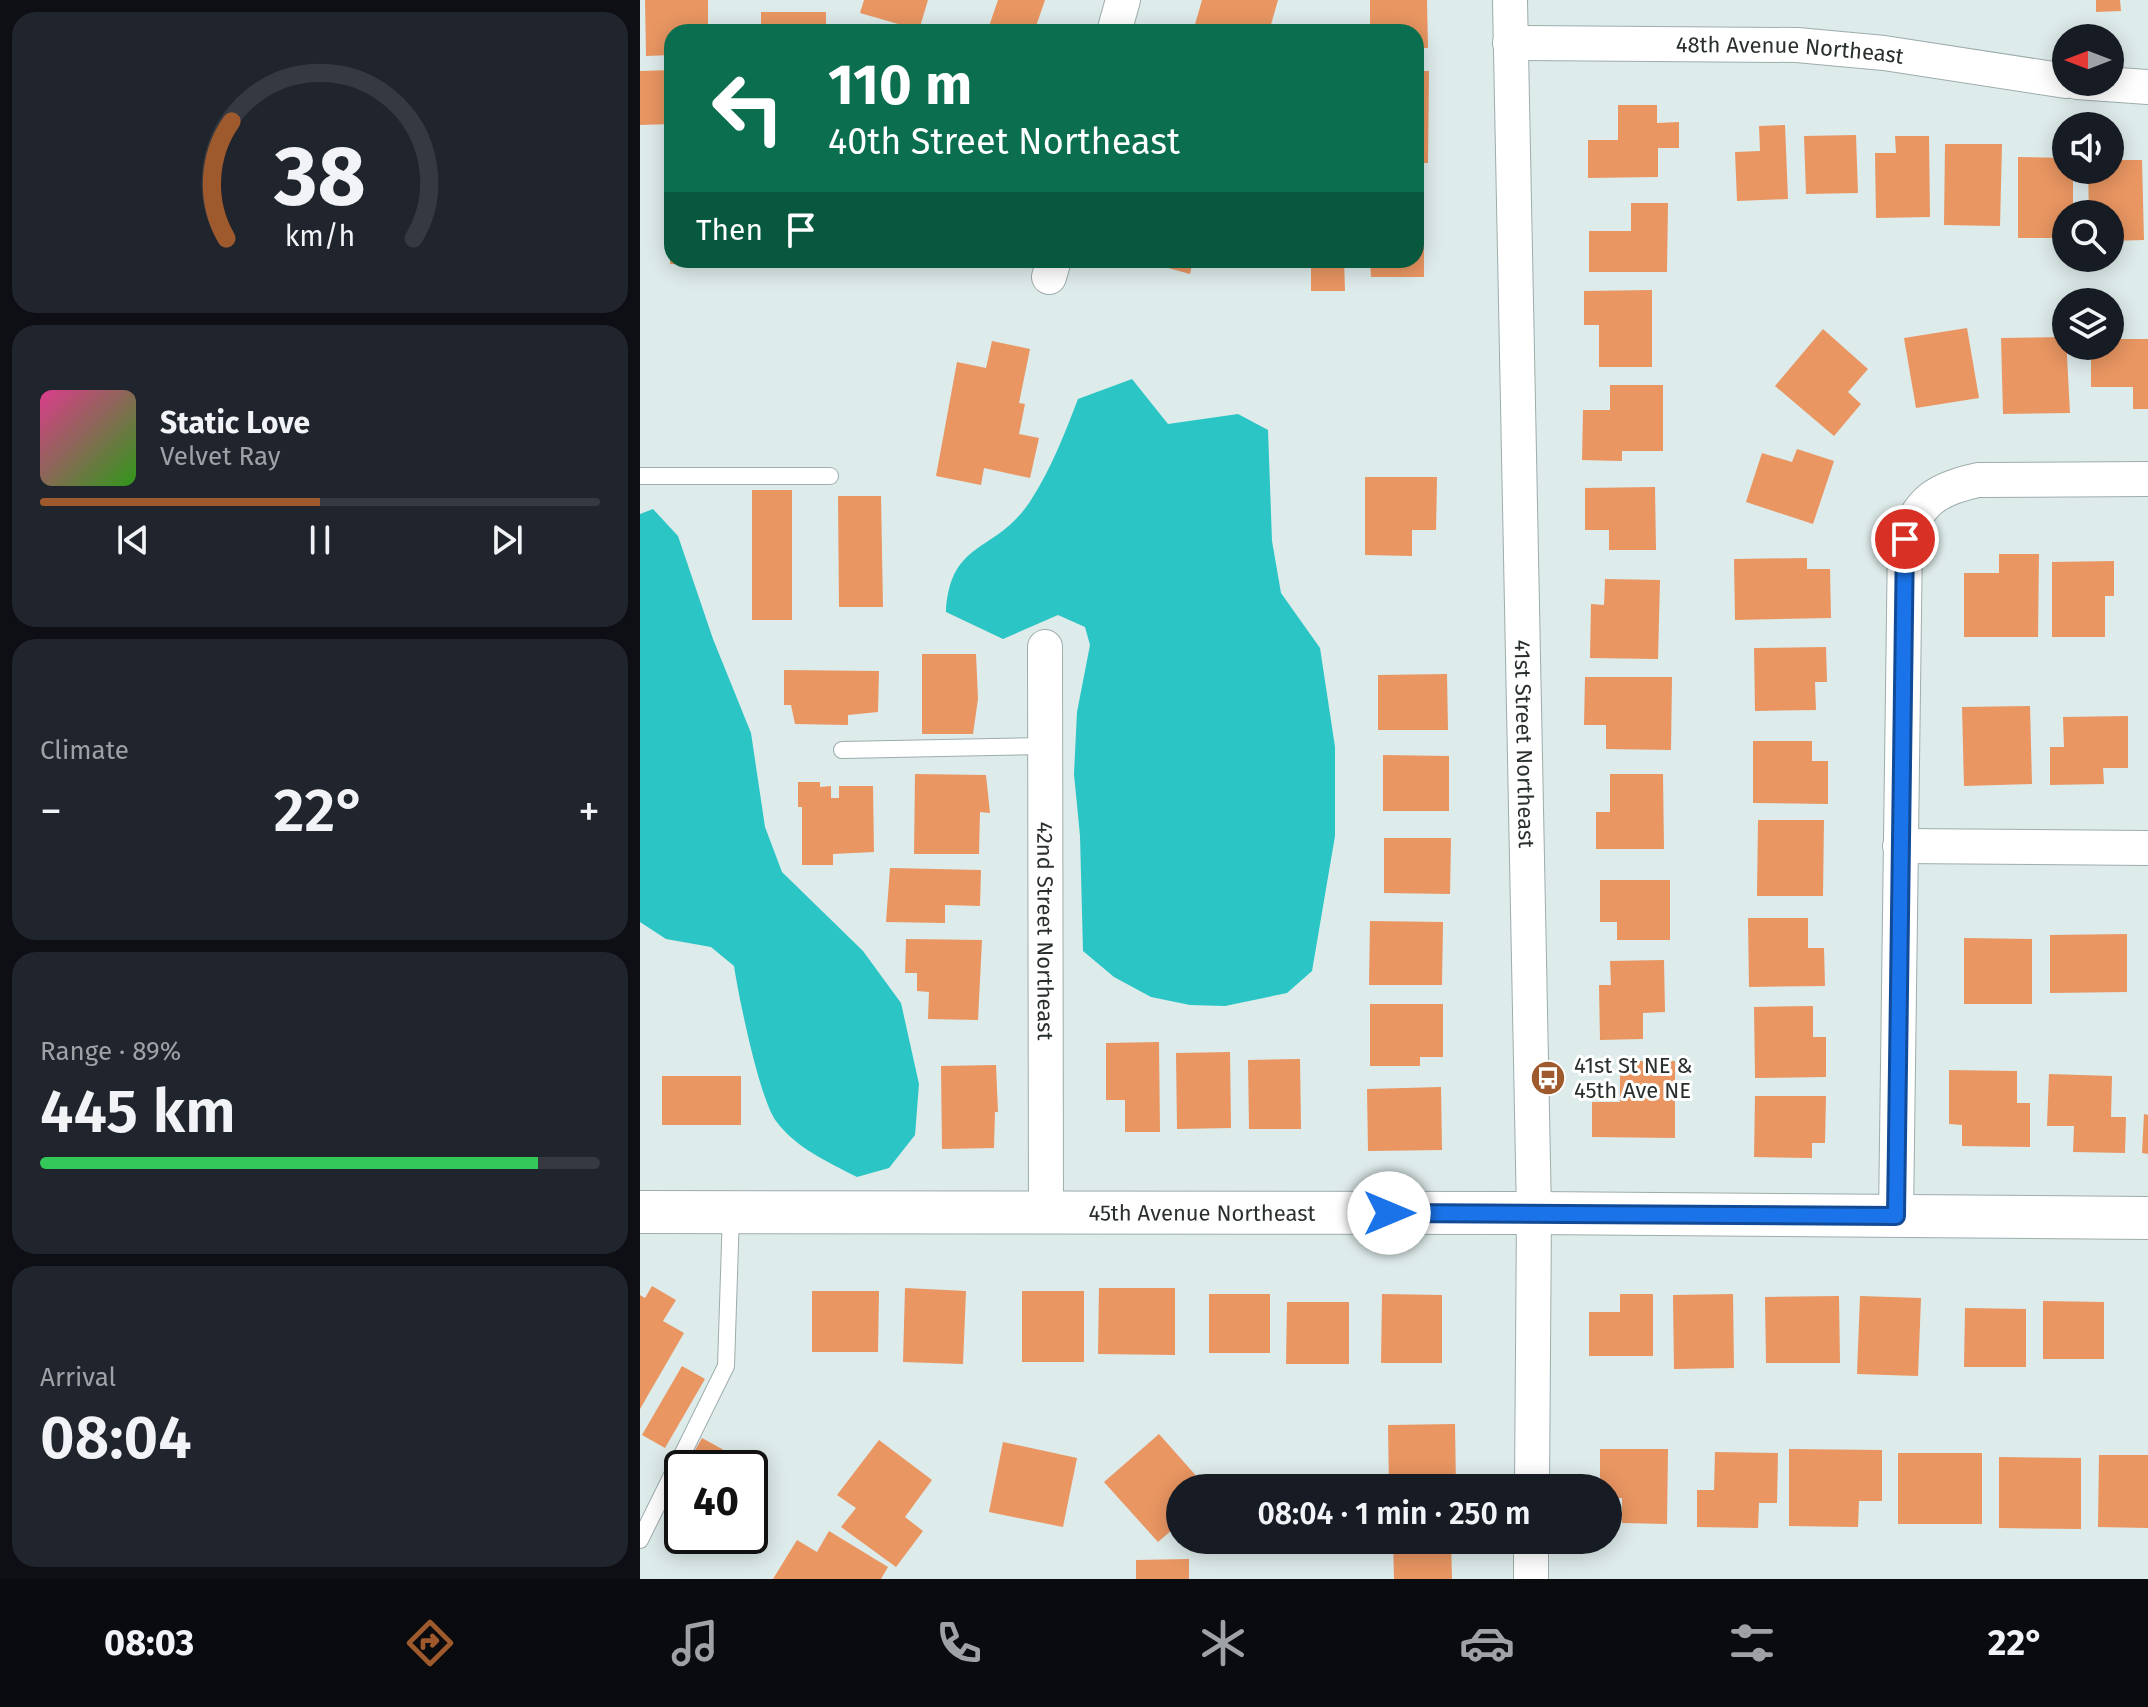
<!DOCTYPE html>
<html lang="en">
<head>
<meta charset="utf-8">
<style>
	body { margin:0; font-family:"Fira Sans",sans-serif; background:#20242c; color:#f1f3f6; height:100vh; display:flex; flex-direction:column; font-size:30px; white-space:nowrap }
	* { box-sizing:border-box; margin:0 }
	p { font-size:26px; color:#9ea1a6 }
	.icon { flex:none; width:44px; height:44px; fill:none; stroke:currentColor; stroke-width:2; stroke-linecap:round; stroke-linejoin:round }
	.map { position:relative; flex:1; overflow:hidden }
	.sheet { display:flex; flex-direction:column; gap:12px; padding:12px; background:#0d0f14; width:640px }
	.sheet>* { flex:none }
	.hud { position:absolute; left:24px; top:24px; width:760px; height:244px; border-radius:24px; box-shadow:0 4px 20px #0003; background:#0b6e4f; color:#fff; overflow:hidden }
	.needle { width:52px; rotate:270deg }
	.buttons { position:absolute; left:1412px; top:24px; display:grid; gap:16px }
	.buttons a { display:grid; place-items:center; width:72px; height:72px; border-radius:50%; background:#171b24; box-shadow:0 4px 20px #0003; font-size:40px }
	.speed { position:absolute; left:24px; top:1450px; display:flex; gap:16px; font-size:40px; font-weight:700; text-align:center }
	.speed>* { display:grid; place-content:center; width:104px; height:104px; border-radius:50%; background:#171b24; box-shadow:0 4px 20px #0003; line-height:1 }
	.speed .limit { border:4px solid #111; border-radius:12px; background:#fff; color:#111 }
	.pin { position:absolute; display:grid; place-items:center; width:68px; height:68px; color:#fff; margin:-34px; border:4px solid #fff; border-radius:50%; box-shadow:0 2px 8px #0007 }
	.me { position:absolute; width:88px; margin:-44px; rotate:90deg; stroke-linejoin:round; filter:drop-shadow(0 0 6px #0008) }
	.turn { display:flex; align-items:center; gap:28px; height:168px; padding:0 32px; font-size:36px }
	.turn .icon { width:104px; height:104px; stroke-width:2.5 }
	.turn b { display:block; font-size:56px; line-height:68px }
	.then { display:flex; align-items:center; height:76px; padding:0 32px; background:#0003; gap:16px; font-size:30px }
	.big { font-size:60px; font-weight:600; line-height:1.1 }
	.sheet .widget { flex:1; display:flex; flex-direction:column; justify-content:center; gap:12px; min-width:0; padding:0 28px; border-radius:24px; background:#20242c }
	.sheet .dial { align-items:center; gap:0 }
	.dial svg { height:208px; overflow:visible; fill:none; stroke:#363941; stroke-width:7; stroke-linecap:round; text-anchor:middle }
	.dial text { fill:#f1f3f6; stroke:none }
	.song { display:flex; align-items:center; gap:24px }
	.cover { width:96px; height:96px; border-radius:12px; background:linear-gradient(135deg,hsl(330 70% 55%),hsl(110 70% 35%)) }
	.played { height:8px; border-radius:4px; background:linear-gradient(90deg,#9e5a2c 50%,#363941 50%) }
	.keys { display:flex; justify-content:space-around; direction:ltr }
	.heat { display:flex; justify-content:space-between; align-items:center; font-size:44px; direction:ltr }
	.charge { height:12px; border-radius:6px; background:linear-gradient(90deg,#34c759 89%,#363941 0) }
	.trip { position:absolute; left:526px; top:1474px; width:456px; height:80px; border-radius:40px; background:#171b24; box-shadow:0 4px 20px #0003; font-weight:600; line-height:80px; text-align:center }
	.tab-bar { display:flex; height:128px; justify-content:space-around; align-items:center; background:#090b0e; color:#9ea1a6 }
	.tab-bar .icon { width:56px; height:56px }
	.tab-bar .on { color:#9e5a2c }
	.tab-bar b { font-size:36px; color:#f1f3f6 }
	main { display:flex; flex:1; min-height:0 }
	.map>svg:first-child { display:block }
	.forest { fill:#2ac5c4 }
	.building { fill:#e99662 }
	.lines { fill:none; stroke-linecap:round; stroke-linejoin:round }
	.service-casing { stroke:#9eacac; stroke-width:18 }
	.minor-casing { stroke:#9eacac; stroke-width:36 }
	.tertiary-casing { stroke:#9eacac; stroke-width:44 }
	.service { stroke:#fff; stroke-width:16 }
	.minor { stroke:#fff; stroke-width:34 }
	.tertiary { stroke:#fff; stroke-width:42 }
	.route-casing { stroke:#114b97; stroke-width:20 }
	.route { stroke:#1a73e8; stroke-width:14 }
	.labels { text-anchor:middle; stroke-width:6; stroke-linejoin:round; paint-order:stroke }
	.street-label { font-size:22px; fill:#292e2e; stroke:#fff }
	.poi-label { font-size:22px; fill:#292e2e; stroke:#fff; text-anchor:start }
</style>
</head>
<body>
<main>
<section class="sheet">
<div class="widget dial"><svg viewBox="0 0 100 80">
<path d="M14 69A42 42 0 1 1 86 69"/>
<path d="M14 69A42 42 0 0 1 16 24" stroke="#9e5a2c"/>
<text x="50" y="56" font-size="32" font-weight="700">38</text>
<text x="50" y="72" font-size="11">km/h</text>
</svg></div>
<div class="widget">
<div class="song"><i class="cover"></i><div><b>Static Love</b><p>Velvet Ray</p></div></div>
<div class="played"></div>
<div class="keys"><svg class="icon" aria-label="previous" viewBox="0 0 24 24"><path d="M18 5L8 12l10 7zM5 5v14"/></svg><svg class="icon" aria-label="pause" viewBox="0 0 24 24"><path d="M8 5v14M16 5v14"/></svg><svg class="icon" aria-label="next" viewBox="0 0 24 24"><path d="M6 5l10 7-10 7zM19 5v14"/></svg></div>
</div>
<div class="widget"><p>Climate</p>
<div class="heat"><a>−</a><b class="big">22°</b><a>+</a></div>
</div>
<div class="widget"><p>Range · 89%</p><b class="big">445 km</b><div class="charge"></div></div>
<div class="widget"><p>Arrival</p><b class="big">08:04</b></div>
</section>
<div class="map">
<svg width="1508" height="1579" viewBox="0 0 1508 1579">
	<rect width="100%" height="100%" fill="#ddebea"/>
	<!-- forest -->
	<g class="forest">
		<path d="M492 379 528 424 598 414 628 430 632 541 641 593 680 648 695 747V836L672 971 647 993 585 1006 550 1005 511 997 474 977 443 951 440 836 434 774 437 712 450 645 445 627 418 615 363 639 306 612C310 538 357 554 391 500 411 469 425 433 438 399Z"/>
		<path d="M13 509 38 536 73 639 111 733 125 827 142 872 223 951 261 1003 279 1084 275 1135 249 1168 217 1177C188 1162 156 1148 136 1121 119 1097 99 998 94 966L71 947 26 939 0 922V514Z"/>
	</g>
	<!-- building -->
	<g class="building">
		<polygon points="5,0 68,0 68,32 32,32 32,55 6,56"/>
		<polygon points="224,0 288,0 279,30 220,13"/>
		<polygon points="358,0 405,0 394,32 347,32"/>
		<polygon points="562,0 638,0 630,28 640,32 569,32 554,28"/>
		<polygon points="730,0 787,0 788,48 776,48 776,32 730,32"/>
		<polygon points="1456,0 1480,0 1481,11 1456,12"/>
		<rect x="121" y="12" width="65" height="20"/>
		<polygon points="32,70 32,124 0,125 0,71"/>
		<polygon points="776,71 789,71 788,163 776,163"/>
		<polygon points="978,105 1017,105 1017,123 1039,122 1039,148 1018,148 1018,177 948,178 948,140 978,140"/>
		<polygon points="1145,125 1148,199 1097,201 1095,152 1120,151 1119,126"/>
		<polygon points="1216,135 1218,193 1166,194 1164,136"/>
		<polygon points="1255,136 1289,136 1290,217 1236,218 1235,153 1256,153"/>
		<polygon points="1305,144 1362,144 1360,226 1304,225"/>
		<polygon points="1378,157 1426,158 1426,170 1433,170 1433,214 1426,214 1426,238 1378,238"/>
		<polygon points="1470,160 1502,160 1504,240 1470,241 1470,214 1449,214 1448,170 1470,170"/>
		<polygon points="776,189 784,189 784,277 731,277 730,260 776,260"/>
		<polygon points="991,203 1028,203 1027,272 949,272 949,231 991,231"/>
		<polygon points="30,260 72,260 72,265 30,264"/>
		<polygon points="499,260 553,260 550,274"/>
		<polygon points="671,260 704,260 705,291 671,291"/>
		<polygon points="1012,290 1012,367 959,367 959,325 944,325 944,291"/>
		<polygon points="1327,328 1339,398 1276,408 1264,338"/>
		<polygon points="1183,329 1228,369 1208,392 1221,404 1194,436 1135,386"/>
		<polygon points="1426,337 1430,413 1363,414 1361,338"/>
		<polygon points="1470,339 1508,339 1508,409 1493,409 1493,387 1451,387 1451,346 1470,346"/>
		<polygon points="352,341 390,349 379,403 385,404 379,434 399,438 390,478 344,468 341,485 296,476 317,362 346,368"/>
		<polygon points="970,385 1023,385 1023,451 982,451 982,461 942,460 943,410 970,410"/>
		<polygon points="1157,449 1194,461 1173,524 1106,502 1122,453 1152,462"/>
		<polygon points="725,477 797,477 796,530 772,530 772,556 725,555"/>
		<polygon points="1015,487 1016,550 969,550 969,530 945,530 945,488"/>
		<rect x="112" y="490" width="40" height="130"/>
		<polygon points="198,496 241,496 243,607 199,607"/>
		<polygon points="1359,554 1399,554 1398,637 1324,637 1324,573 1359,573"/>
		<polygon points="1167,558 1167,569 1190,569 1191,618 1095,620 1094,559"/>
		<polygon points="1474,561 1474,596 1465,596 1465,637 1412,637 1412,562"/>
		<polygon points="965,579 1020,580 1018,659 950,658 951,604 964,605"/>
		<polygon points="1186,647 1187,682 1175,682 1176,710 1115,711 1114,648"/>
		<polygon points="282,654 336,654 338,699 333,734 282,734"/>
		<polygon points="144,670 239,671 238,712 208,715 208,725 155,724 151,705 144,705"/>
		<polygon points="807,674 808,730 738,730 738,675"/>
		<polygon points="945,677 1032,677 1031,750 966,749 966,725 944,725"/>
		<polygon points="1390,706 1392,784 1324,786 1322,707"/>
		<polygon points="1488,716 1488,768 1463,768 1464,784 1410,785 1410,747 1424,747 1423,717"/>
		<polygon points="1113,741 1172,741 1172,761 1188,761 1188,804 1113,803"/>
		<polygon points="743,755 809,756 809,811 743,811"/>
		<polygon points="275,774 346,775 350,813 340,812 339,854 274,854"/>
		<polygon points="970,774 1023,774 1024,849 956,849 956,812 970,812"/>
		<polygon points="158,782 180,782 180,787 191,786 191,798 199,798 199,786 233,786 234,852 193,854 193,865 162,865 162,807 158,807"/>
		<polygon points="1118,820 1184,820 1183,896 1117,896"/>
		<polygon points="744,838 811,838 810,894 744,893"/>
		<polygon points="250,868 341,870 340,906 305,905 305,923 246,922"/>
		<polygon points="960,880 1030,880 1030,940 977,940 977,922 960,922"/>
		<polygon points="1108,918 1168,918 1168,948 1184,948 1185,986 1109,987"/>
		<polygon points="730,921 803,922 802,985 729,985"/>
		<polygon points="1487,934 1487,992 1410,993 1410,935"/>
		<polygon points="1324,938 1392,939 1392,1004 1324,1004"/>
		<polygon points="266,939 342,940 338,1020 288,1019 289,992 277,991 277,973 265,973"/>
		<polygon points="1024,960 1025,1012 1003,1013 1003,1039 960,1040 959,985 971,985 970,961"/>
		<polygon points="730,1004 803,1004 803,1057 780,1057 780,1066 730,1066"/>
		<polygon points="1173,1006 1173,1037 1186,1037 1186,1077 1115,1078 1114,1007"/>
		<polygon points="519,1042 520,1132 485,1132 485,1100 466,1100 466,1043"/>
		<polygon points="590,1052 591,1128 537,1129 536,1053"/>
		<polygon points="660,1059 661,1129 609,1129 608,1060"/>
		<polygon points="980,1061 1035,1061 1035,1138 952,1137 952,1102 980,1102"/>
		<polygon points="356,1065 358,1112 355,1112 354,1148 302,1149 301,1066"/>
		<polygon points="1309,1070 1377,1071 1377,1103 1390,1103 1390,1147 1322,1146 1322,1125 1309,1124"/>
		<polygon points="1409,1074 1472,1076 1471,1117 1486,1117 1485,1153 1433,1152 1434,1126 1407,1126"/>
		<rect x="22" y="1076" width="79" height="49"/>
		<polygon points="801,1087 802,1150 728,1151 727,1089"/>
		<polygon points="1115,1096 1186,1096 1185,1143 1172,1143 1172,1158 1114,1157"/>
		<polygon points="1504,1114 1508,1115 1508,1154 1502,1153"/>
		<polygon points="12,1286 36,1300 23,1321 44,1333 0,1409 0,1295 5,1298"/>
		<polygon points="265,1288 326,1291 323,1364 263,1362"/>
		<polygon points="459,1288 535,1288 535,1355 458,1354"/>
		<polygon points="172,1291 239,1291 238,1352 172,1352"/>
		<rect x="382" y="1291" width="62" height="71"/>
		<rect x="569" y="1294" width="61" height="59"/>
		<polygon points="742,1294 802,1295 802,1363 741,1363"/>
		<polygon points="980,1294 1013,1294 1013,1356 949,1356 949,1312 980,1312"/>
		<polygon points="1093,1294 1094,1368 1034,1369 1033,1295"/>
		<polygon points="1199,1296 1200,1363 1126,1363 1125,1297"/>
		<polygon points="1220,1296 1281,1298 1278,1376 1217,1374"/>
		<polygon points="1403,1301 1464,1302 1464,1359 1403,1359"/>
		<polygon points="647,1302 709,1302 709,1364 646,1364"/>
		<polygon points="1325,1308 1386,1309 1386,1367 1324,1367"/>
		<polygon points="42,1366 65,1379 25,1448 2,1435"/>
		<polygon points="815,1424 816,1488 749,1488 748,1425"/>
		<polygon points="519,1434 567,1488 540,1488 540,1523 518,1542 464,1482"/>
		<polygon points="62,1438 91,1454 83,1468 45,1468"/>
		<polygon points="239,1440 292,1480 265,1517 283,1531 256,1567 201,1527 216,1508 197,1495"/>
		<polygon points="363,1442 437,1458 423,1527 349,1512"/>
		<polygon points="960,1449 1028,1449 1027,1524 982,1523 982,1498 968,1498 968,1488 960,1488"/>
		<polygon points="1149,1449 1242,1450 1242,1501 1219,1501 1218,1527 1149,1526"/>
		<polygon points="1075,1452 1138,1453 1137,1503 1119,1503 1118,1528 1057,1527 1057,1490 1074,1490"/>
		<rect x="1258" y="1453" width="84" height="71"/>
		<polygon points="1459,1455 1508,1455 1508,1528 1458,1527"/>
		<polygon points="1359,1457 1441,1458 1441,1529 1359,1528"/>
		<polygon points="42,1473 42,1514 24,1504"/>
		<polygon points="189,1531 248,1567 241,1579 133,1579 157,1540 177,1552"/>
		<polygon points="753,1540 811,1540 812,1579 754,1579"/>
		<polygon points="549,1559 549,1579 496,1579 496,1560"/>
	</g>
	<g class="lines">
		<!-- service casing -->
		<g class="service-casing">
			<g id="service">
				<polyline points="0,476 190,476"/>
				<polyline points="202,750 405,746"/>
				<polyline points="0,1540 86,1366 91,1213"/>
			</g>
		</g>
		<!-- minor casing -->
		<g class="minor-casing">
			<g id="minor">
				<path id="s1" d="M870 0 894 1213 892 1488"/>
				<polyline points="474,32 483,0"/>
				<path id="s2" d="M870 43 1157 45 1244 53 1426 81"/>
				<polyline points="1437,82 1508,87"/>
				<polyline points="409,277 414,260"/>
				<path id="s3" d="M405 647 406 1213"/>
				<polyline points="1260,846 1508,848"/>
				<path d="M1256 1216 1265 539C1280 500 1297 489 1338 480L1508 479"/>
				<polyline points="891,1579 891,1540"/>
			</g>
		</g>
		<!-- tertiary casing -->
		<g class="tertiary-casing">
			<g id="tertiary">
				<path id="s4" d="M0 1212 894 1213 1508 1218"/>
			</g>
		</g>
		<!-- service -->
		<use href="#service" class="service"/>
		<!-- minor -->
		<use href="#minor" class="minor"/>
		<!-- tertiary -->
		<use href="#tertiary" class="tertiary"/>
	</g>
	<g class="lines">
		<!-- route casing -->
		<g class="route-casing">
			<polyline id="route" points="749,1213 1256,1216 1265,539"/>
		</g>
		<!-- route -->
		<use href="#route" class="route"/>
	</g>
	<!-- icons -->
	<defs>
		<g id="bus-disc" transform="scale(1.8)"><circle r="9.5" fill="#9e5a2c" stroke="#fff"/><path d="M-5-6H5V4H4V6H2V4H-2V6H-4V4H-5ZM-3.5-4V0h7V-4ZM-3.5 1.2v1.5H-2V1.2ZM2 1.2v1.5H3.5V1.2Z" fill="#fff"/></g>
	</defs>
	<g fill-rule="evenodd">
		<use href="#bus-disc" x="908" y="1078"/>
	</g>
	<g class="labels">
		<!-- street labels -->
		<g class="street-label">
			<text dy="8" stroke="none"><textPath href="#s2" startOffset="280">48th Avenue Northeast</textPath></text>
			<text dy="8" stroke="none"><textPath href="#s1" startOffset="744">41st Street Northeast</textPath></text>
			<text dy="8" stroke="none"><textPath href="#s3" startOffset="284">42nd Street Northeast</textPath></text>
			<text dy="8" stroke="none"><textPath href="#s4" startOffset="562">45th Avenue Northeast</textPath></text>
		</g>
		<!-- poi labels -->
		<g class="poi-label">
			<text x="934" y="1073">41st St NE &amp;<tspan x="934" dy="25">45th Ave NE</tspan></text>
		</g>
	</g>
</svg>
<div class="buttons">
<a><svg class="needle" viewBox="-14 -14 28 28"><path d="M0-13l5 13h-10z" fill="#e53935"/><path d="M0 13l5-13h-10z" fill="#9ea1a6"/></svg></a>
<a><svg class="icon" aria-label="sound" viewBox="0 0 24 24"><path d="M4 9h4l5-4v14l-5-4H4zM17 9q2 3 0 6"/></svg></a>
<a><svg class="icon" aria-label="search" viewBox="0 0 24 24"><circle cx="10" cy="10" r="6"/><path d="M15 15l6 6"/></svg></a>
<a><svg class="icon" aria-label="layers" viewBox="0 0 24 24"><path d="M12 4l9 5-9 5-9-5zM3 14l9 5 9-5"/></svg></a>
</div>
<div class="speed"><div class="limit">40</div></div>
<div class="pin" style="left:1265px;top:539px;background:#d93025"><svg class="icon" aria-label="arrive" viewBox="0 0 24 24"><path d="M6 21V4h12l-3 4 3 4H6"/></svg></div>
<svg class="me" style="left:749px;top:1213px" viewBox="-20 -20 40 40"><circle r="19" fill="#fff"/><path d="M0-13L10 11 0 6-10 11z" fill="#1a73e8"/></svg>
<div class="trip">08:04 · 1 min · 250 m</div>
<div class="hud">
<div class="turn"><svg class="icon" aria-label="left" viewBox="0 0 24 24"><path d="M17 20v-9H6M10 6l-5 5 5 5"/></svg><div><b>110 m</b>40th Street Northeast</div></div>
<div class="then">Then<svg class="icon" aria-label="arrive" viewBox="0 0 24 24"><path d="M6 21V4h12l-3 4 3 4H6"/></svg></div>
</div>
</div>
</main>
<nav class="tab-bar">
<b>08:03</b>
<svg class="icon on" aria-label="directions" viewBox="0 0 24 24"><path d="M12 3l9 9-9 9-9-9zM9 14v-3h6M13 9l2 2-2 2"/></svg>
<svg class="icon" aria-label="music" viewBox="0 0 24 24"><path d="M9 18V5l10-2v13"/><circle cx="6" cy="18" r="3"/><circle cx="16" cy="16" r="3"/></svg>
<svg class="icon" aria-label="phone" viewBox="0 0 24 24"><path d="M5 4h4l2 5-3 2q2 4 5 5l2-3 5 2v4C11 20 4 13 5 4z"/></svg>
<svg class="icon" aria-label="climate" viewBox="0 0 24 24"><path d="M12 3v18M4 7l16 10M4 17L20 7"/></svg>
<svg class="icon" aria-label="car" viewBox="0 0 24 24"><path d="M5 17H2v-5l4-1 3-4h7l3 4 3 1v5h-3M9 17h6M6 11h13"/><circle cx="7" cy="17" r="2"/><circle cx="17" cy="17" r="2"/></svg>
<svg class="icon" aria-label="filters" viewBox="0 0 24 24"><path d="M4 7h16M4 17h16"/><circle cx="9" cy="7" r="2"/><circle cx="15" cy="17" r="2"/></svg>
<b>22°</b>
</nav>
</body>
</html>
